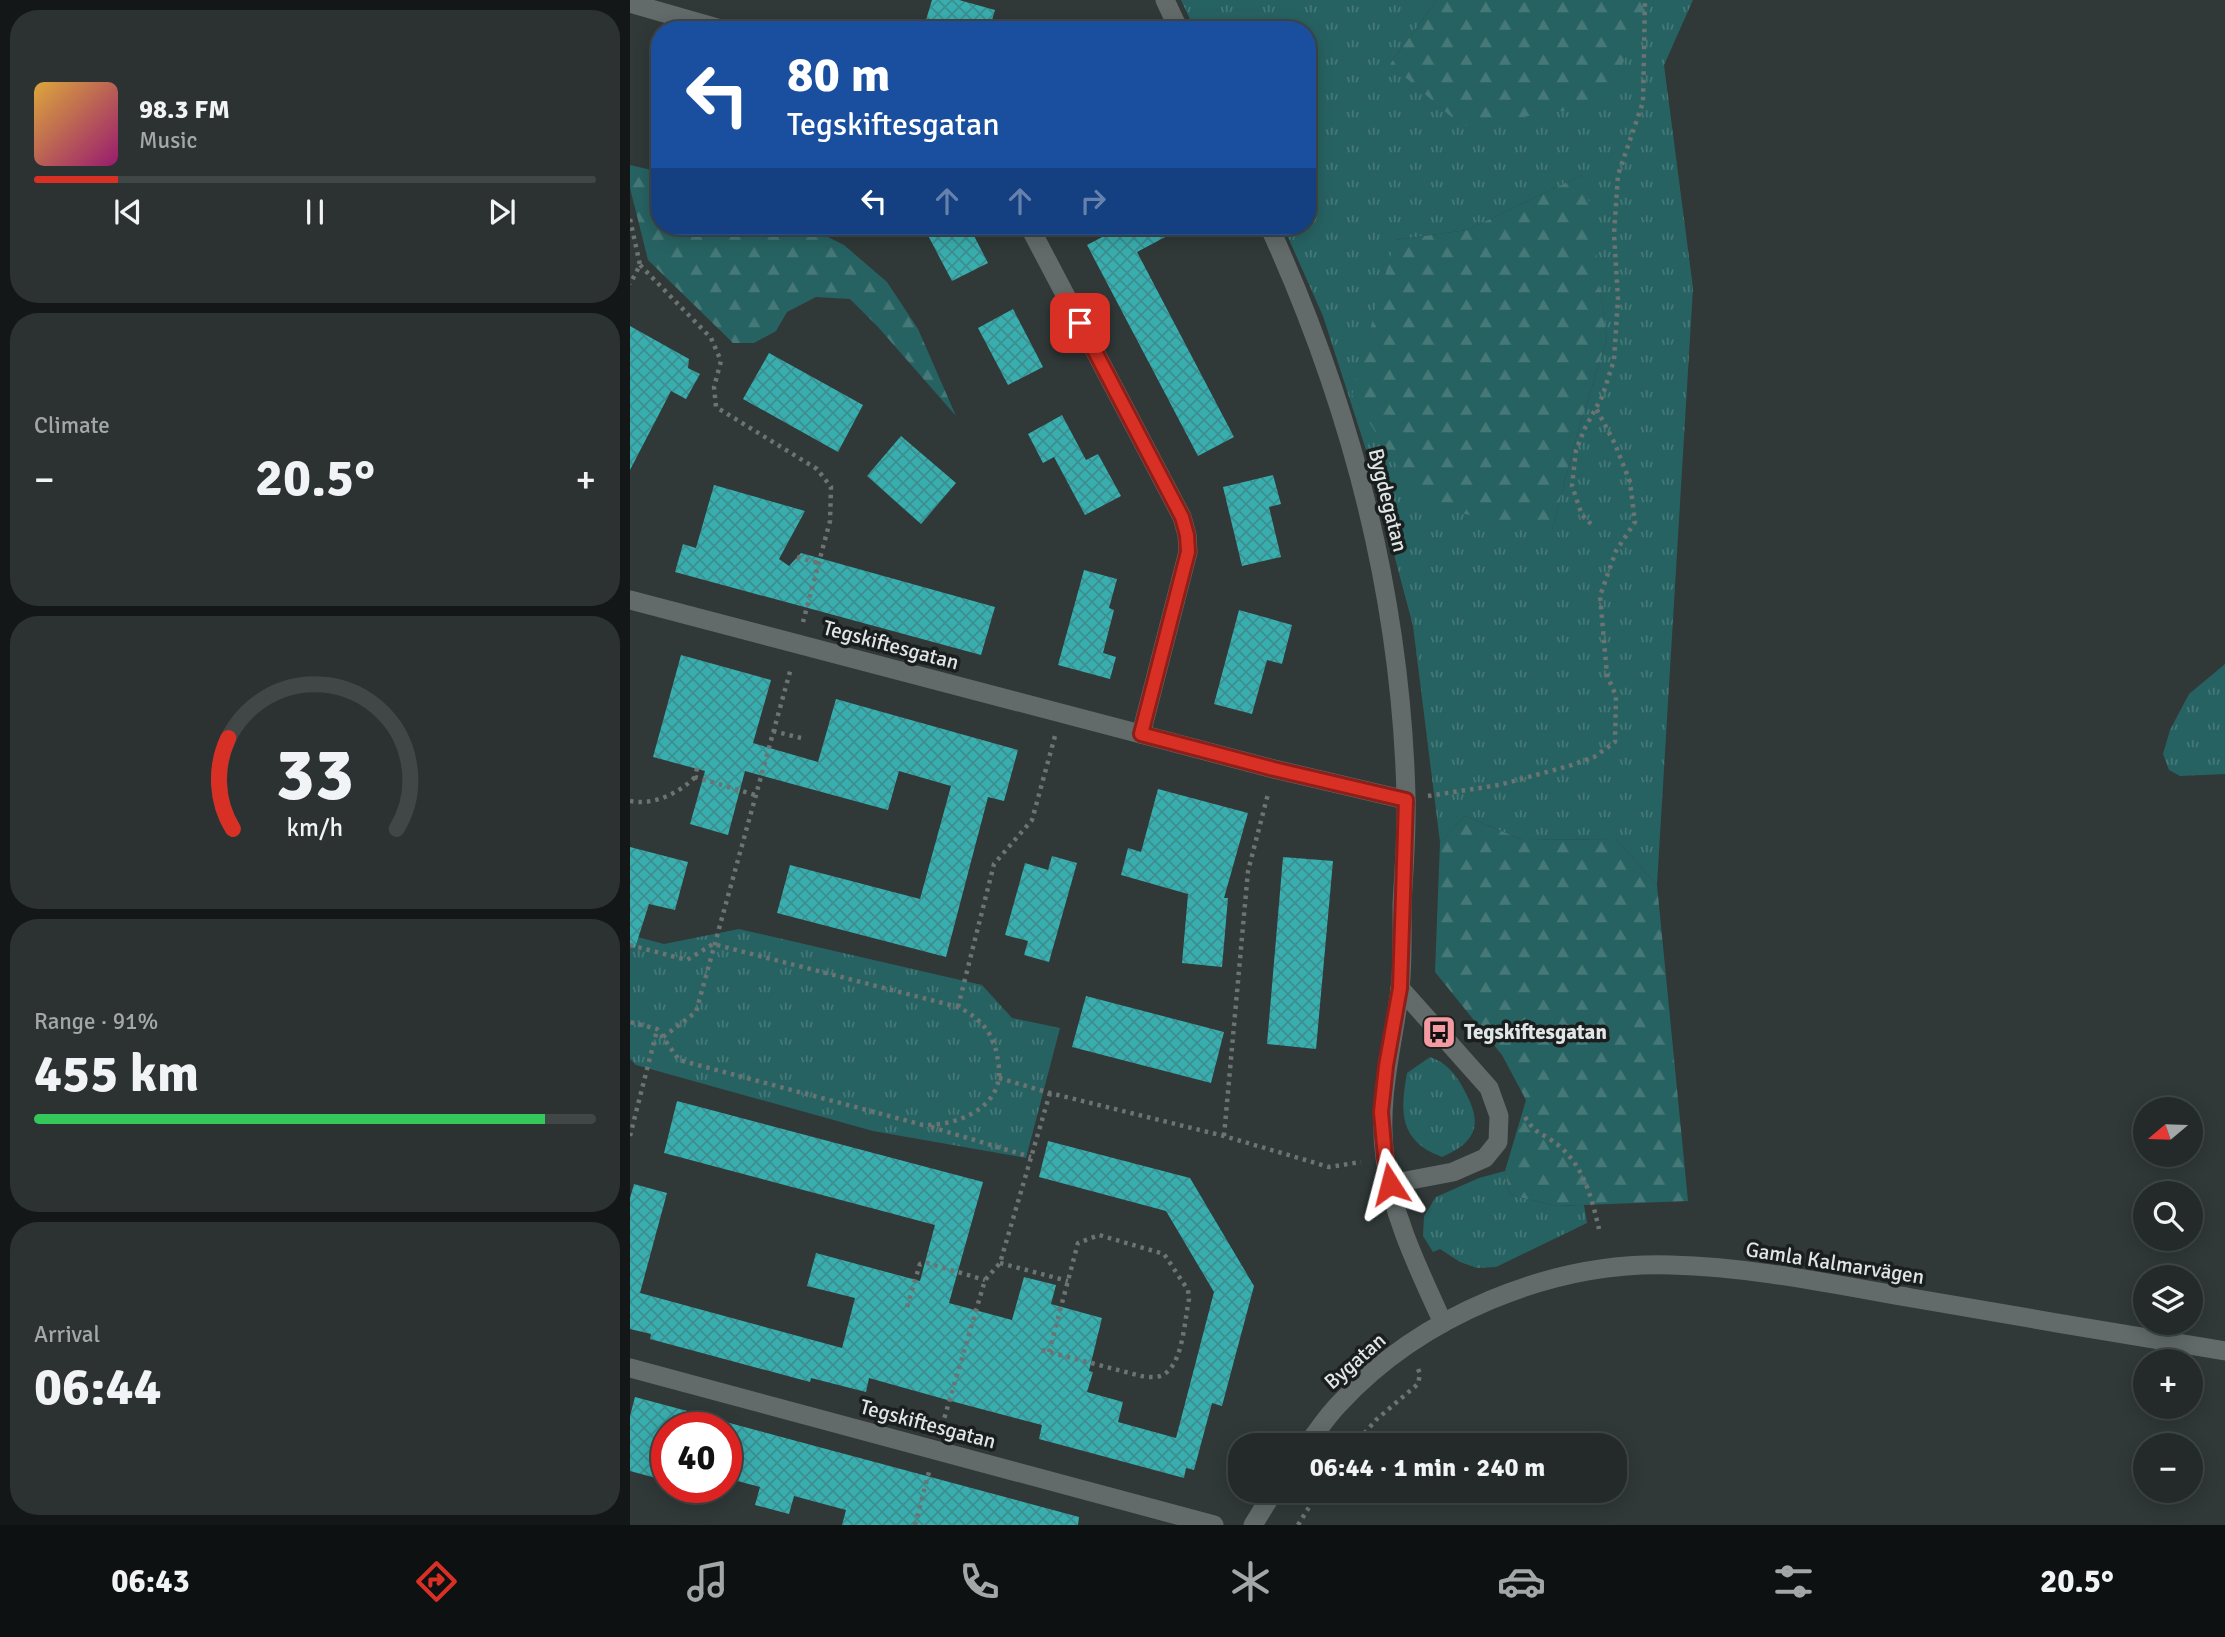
<!DOCTYPE html>
<html lang="en">
<head>
<meta charset="utf-8">
<style>
	body { margin:0; font-family:Signika,sans-serif; background:#2c3232; color:#f1f3f6; height:100vh; display:flex; flex-direction:column; font-size:26px; white-space:nowrap }
	* { box-sizing:border-box; margin:0 }
	p { font-size:23px; color:#a3a7a8 }
	.icon { flex:none; width:38px; height:38px; fill:none; stroke:currentColor; stroke-width:2; stroke-linecap:round; stroke-linejoin:round }
	.map { position:relative; flex:1; overflow:hidden }
	.details { display:flex; flex-direction:column; gap:10px; padding:10px; background:#141717; width:630px }
	.details>* { flex:none }
	.top-card { position:absolute; left:21px; top:21px; width:665px; height:214px; border-radius:28px; box-shadow:0 4px 18px #0003,0 0 0 2px #414647; background:#1a4fa0; color:#fff; overflow:hidden }
	.needle { width:46px; rotate:251deg }
	.fabs { position:absolute; left:1503px; top:1097px; display:grid; gap:14px }
	.fabs a { display:grid; place-items:center; width:70px; height:70px; border-radius:50%; background:#242a2a; box-shadow:0 4px 18px #0003,0 0 0 2px #414647; font-size:35px }
	.speed { position:absolute; left:21px; top:1412px; display:flex; gap:14px; font-size:35px; font-weight:700; text-align:center }
	.speed>* { display:grid; place-content:center; width:91px; height:91px; border-radius:50%; background:#242a2a; box-shadow:0 4px 18px #0003,0 0 0 2px #414647; line-height:1 }
	.speed .limit { border:10px solid #d22; background:#fff; color:#111 }
	.pin { position:absolute; display:grid; place-items:center; width:60px; height:60px; color:#fff; margin:-30px; border-radius:14px; box-shadow:0 4px 10px #0006 }
	.me { position:absolute; width:77px; margin:-38px; rotate:351deg; stroke-linejoin:round; filter:drop-shadow(0 0 5px #0008) }
	.turn { display:flex; align-items:center; gap:24px; height:147px; padding:0 21px; font-size:32px }
	.turn .icon { width:91px; height:91px; stroke-width:2.5 }
	.turn b { display:block; font-size:49px; line-height:60px }
	.lanes { display:flex; align-items:center; height:66px; padding:0 21px; background:#0003; justify-content:center; gap:35px; direction:ltr }
	.lanes .off { opacity:.35 }
	.big { font-size:52px; font-weight:800; line-height:1.1 }
	.details .tile { flex:1; display:flex; flex-direction:column; justify-content:center; gap:10px; min-width:0; padding:0 24px; border-radius:28px; background:#2c3232 }
	.details .dial { align-items:center; gap:0 }
	.dial svg { height:182px; overflow:visible; fill:none; stroke:#414647; stroke-width:7; stroke-linecap:round; text-anchor:middle }
	.dial text { fill:#f1f3f6; stroke:none }
	.song { display:flex; align-items:center; gap:21px }
	.cover { width:84px; height:84px; border-radius:10px; background:linear-gradient(135deg,hsl(40 70% 55%),hsl(320 70% 35%)) }
	.played { height:7px; border-radius:4px; background:linear-gradient(90deg,#d93025 15%,#414647 15%) }
	.keys { display:flex; justify-content:space-around; direction:ltr }
	.heat { display:flex; justify-content:space-between; align-items:center; font-size:38px; direction:ltr }
	.charge { height:10px; border-radius:5px; background:linear-gradient(90deg,#34c759 91%,#414647 0) }
	.trip { position:absolute; left:598px; top:1433px; width:399px; height:70px; border-radius:28px; background:#242a2a; box-shadow:0 4px 18px #0003,0 0 0 2px #414647; font-weight:800; line-height:70px; text-align:center }
	.dock { display:flex; height:112px; justify-content:space-around; align-items:center; background:#0e1111; color:#a3a7a8 }
	.dock .icon { width:49px; height:49px }
	.dock .selected { color:#d93025 }
	.dock b { font-size:32px; color:#f1f3f6 }
	main { display:flex; flex:1; min-height:0 }
	.map>svg:first-child { display:block }
	.grass { fill:url(#grass-tufts); fill-rule:evenodd }
	.forest { fill:url(#forest-firs) }
	.building { fill:url(#building-cross-hatch) }
	.lines { fill:none; stroke-linecap:round; stroke-linejoin:round }
	.path { stroke:#6c7373; stroke-width:4.5; stroke-dasharray:3.5 5; stroke-linecap:butt }
	.service { stroke:#626a6a; stroke-width:19 }
	.minor { stroke:#626a6a; stroke-width:19 }
	.tertiary { stroke:#626a6a; stroke-width:19 }
	.route-casing { stroke:#8d1f18; stroke-width:18 }
	.route { stroke:#d93025; stroke-width:12 }
	.labels { text-anchor:middle; stroke-width:7; stroke-linejoin:round; paint-order:stroke }
	.street-label { font-size:21px; fill:#e0e5e5; stroke:#1b1e1e }
	.poi-label { font-size:21px; font-weight:bold; fill:#e0e5e5; stroke:#1b1e1e; text-anchor:start }
</style>
</head>
<body>
<main>
<section class="details">
<div class="tile">
<div class="song"><i class="cover"></i><div><b>98.3 FM</b><p>Music</p></div></div>
<div class="played"></div>
<div class="keys"><svg class="icon" aria-label="previous" viewBox="0 0 24 24"><path d="M18 5L8 12l10 7zM5 5v14"/></svg><svg class="icon" aria-label="pause" viewBox="0 0 24 24"><path d="M8 5v14M16 5v14"/></svg><svg class="icon" aria-label="next" viewBox="0 0 24 24"><path d="M6 5l10 7-10 7zM19 5v14"/></svg></div>
</div>
<div class="tile"><p>Climate</p>
<div class="heat"><a>−</a><b class="big">20.5°</b><a>+</a></div>
</div>
<div class="tile dial"><svg viewBox="0 0 100 80">
<path d="M14 69A42 42 0 1 1 86 69"/>
<path d="M14 69A42 42 0 0 1 12 29" stroke="#d93025"/>
<text x="50" y="56" font-size="32" font-weight="700">33</text>
<text x="50" y="72" font-size="11">km/h</text>
</svg></div>
<div class="tile"><p>Range · 91%</p><b class="big">455 km</b><div class="charge"></div></div>
<div class="tile"><p>Arrival</p><b class="big">06:44</b></div>
</section>
<div class="map">
<svg width="1595" height="1525" viewBox="0 0 1595 1525">
	<defs>
		<pattern id="grass-tufts" width="24" height="20" patternUnits="userSpaceOnUse" patternTransform="scale(1.75)"><rect width="24" height="20" fill="#276262"/><path d="M3 7l-1-3M5 7V3M7 7l1-3M15 17l-1-3M17 17v-4M19 17l1-3" fill="none" stroke="#467878"/></pattern>
		<pattern id="forest-firs" width="22" height="20" patternUnits="userSpaceOnUse" patternTransform="scale(1.75)"><rect width="22" height="20" fill="#276262"/><path d="M5 1l3.5 6h-7zM16 11l3.5 6h-7z" fill="#467878"/></pattern>
		<pattern id="building-cross-hatch" width="8" height="8" patternUnits="userSpaceOnUse" patternTransform="scale(1.75)"><rect width="8" height="8" fill="#39aeaf"/><path d="M0 0l8 8M0 8l8-8" fill="none" stroke="#3c8e8f"/></pattern>
	</defs>
	<rect width="100%" height="100%" fill="#303838"/>
	<!-- grass -->
	<g class="grass">
		<path d="M551 0H807L760 64 1021 5 1024 0H1063L1034 65 1063 288 1027 885 986 839 893 840 835 816 810 842 783 626 738 456 693 316 653 226H677V30H565ZM952 175 977 338 947 435 922 530 765 240 837 230Z"/>
		<polygon points="1595,664 1595,774 1550,776 1539,770 1533,754 1540,730 1559,694"/>
		<polygon points="109,929 352,985 382,1018 430,1028 396,1158 243,1131 6,1065 0,1059 0,935 34,944"/>
		<path d="M800 1057C815 1062 825 1073 832 1086 852 1121 851 1140 812 1157 769 1141 770 1112 777 1073Z"/>
		<polygon points="875,1171 880,1195 927,1206 954,1205 957,1223 866,1267 847,1268 830,1262 810,1249 803,1252 793,1236 794,1216 806,1197 849,1178"/>
	</g>
	<!-- forest -->
	<g class="forest">
		<polygon points="807,0 1024,0 972,105 832,126 760,64"/>
		<polygon points="0,165 30,172 30,226 176,226 214,245 257,282 288,329 326,416 248,327 220,299 186,297 157,312 146,331 124,343 103,343 18,260 0,188"/>
		<polygon points="952,175 964,222 969,284 977,338 947,435 922,530 792,506 722,395 765,240 837,230"/>
		<polygon points="835,816 893,840 986,839 1027,885 1058,1201 927,1206 880,1195 875,1171 896,1100 872,1055 805,972 810,842"/>
	</g>
	<!-- building -->
	<g class="building">
		<polygon points="302,0 329,0 365,10 359,30 293,30"/>
		<polygon points="293,226 339,226 358,263 322,281"/>
		<polygon points="493,226 556,226 507,252 604,437 568,456 457,245"/>
		<polygon points="383,309 413,367 378,385 348,328"/>
		<polygon points="0,326 59,359 58,368 70,374 56,399 41,391 0,470"/>
		<polygon points="139,353 233,405 208,452 113,399"/>
		<polygon points="432,415 456,460 468,454 491,496 455,515 424,457 413,463 398,434"/>
		<polygon points="271,436 326,483 291,524 237,476"/>
		<polygon points="643,475 651,504 639,507 651,557 612,566 593,487"/>
		<polygon points="84,485 175,511 149,559 159,566 171,553 365,607 351,655 45,572 53,544 66,548"/>
		<polygon points="454,570 487,579 479,608 484,610 473,653 486,657 480,679 428,665"/>
		<polygon points="609,610 662,625 652,664 637,660 622,714 584,704"/>
		<polygon points="51,655 141,680 123,743 188,762 206,699 388,750 374,801 358,797 316,957 147,913 160,865 290,899 321,786 269,771 258,810 115,771 98,835 60,824 75,771 23,757"/>
		<polygon points="528,789 618,813 594,898 598,898 592,967 552,963 558,894 491,875 498,848 511,852"/>
		<polygon points="0,847 58,862 45,910 19,904 5,948 0,947"/>
		<polygon points="422,856 447,863 419,962 394,955 398,941 375,935 395,863 418,870"/>
		<polygon points="653,857 703,861 686,1049 637,1044"/>
		<polygon points="456,996 594,1032 581,1083 442,1047"/>
		<polygon points="47,1101 353,1182 319,1303 382,1320 394,1277 426,1285 421,1304 472,1318 459,1371 463,1372 457,1392 493,1402 488,1422 546,1438 584,1292 536,1211 409,1177 418,1141 560,1178 624,1286 592,1406 582,1403 564,1470 556,1468 554,1478 409,1439 412,1425 321,1401 239,1378 236,1392 181,1378 180,1382 20,1339 21,1334 0,1329 0,1198 4,1184 37,1193 10,1293 212,1348 225,1298 177,1286 186,1253 290,1281 305,1225 34,1153"/>
		<polygon points="5,1397 91,1420 90,1428 37,1428 37,1481 0,1471 0,1416"/>
		<polygon points="96,1422 449,1517 448,1525 212,1525 216,1510 164,1496 159,1514 125,1505 130,1487 96,1478"/>
	</g>
	<g class="lines">
		<!-- path -->
		<g class="path">
			<polyline points="0,219 10,265 0,284"/>
			<polyline points="10,265 81,338 91,361 84,387 86,407 187,469 201,487 200,521 173,622"/>
			<polyline points="961,524 952,515 942,486 946,450 955,428 972,397 984,360 988,299 984,234 988,175 1013,102 1015,0"/>
			<polyline points="167,557 188,563"/>
			<polyline points="143,731 171,738"/>
			<polyline points="67,768 65,777 125,795"/>
			<polyline points="798,796 869,785 939,766 964,757 985,742 986,696 977,675 970,596 986,551 1005,522 1000,482 985,444 966,408"/>
			<path d="M0 801C22 806 50 793 65 777"/>
			<path d="M0 945 57 960 83 944 328 1007C349 1017 363 1032 367 1055 368 1062 370 1070 369 1077 365 1112 322 1126 293 1125L49 1060 27 1029 0 1022"/>
			<polyline points="328,1007 364,864 402,820 425,736"/>
			<polyline points="33,1037 66,1012 161,668"/>
			<polyline points="369,1078 420,1093 594,1136 699,1167 731,1162"/>
			<path d="M895 1117C907 1136 912 1132 928 1145 954 1166 962 1199 969 1229"/>
			<polyline points="301,1127 401,1157"/>
			<polyline points="0,1136 27,1030"/>
			<polyline points="594,1136 618,871 638,794"/>
			<polyline points="370,1263 438,1281"/>
			<polyline points="277,1307 290,1264 297,1263 355,1280"/>
			<path d="M412 1350 419 1352 511 1376C519 1377 530 1379 537 1372 553 1359 555 1318 559 1299L558 1290 534 1254 469 1235 448 1243 419 1352"/>
			<polyline points="312,1426 355,1280 370,1263 420,1093"/>
			<polyline points="723,1446 747,1419 788,1384 790,1374 787,1366"/>
			<polyline points="285,1525 299,1472"/>
			<polyline points="668,1525 689,1491"/>
		</g>
		<!-- service -->
		<polyline class="service" points="760,1184 823,1172 855,1158 868,1142 869,1116 859,1088 770,988"/>
		<!-- minor -->
		<g class="minor">
			<polyline points="0,3 94,30"/>
			<polyline points="399,226 552,517 557,535 558,552 511,734"/>
			<polyline points="0,600 644,769 776,800"/>
			<polyline points="0,1368 584,1525"/>
		</g>
		<!-- tertiary -->
		<g class="tertiary">
			<polyline points="535,0 549,30"/>
			<path d="M639 226C721 406 771 598 776 796 777 832 774 868 772 904 772 932 773 961 770 989 763 1046 747 1099 755 1158 762 1216 789 1270 813 1323"/>
			<path d="M676 1446C687 1432 697 1416 709 1404 790 1316 921 1261 1041 1265 1122 1267 1202 1284 1282 1298 1386 1316 1491 1334 1595 1351"/>
			<polyline points="623,1525 644,1491"/>
		</g>
	</g>
	<g class="lines">
		<!-- route casing -->
		<g class="route-casing">
			<polyline id="route" points="450,323 552,517 557,535 558,552 511,734 644,769 776,800 770,988 756,1066 751,1112 755,1157 760,1184"/>
		</g>
		<!-- route -->
		<use href="#route" class="route"/>
	</g>
	<!-- icons -->
	<defs>
		<g id="bus-square" transform="scale(1.75)"><rect x="-9" y="-9" width="18" height="18" rx="4" fill="#f49aa1" stroke="#1b1e1e"/><path d="M-5-6H5V4H4V6H2V4H-2V6H-4V4H-5ZM-3.5-4V0h7V-4ZM-3.5 1.2v1.5H-2V1.2ZM2 1.2v1.5H3.5V1.2Z" fill="#111"/></g>
	</defs>
	<g fill-rule="evenodd">
		<use href="#bus-square" x="809" y="1032"/>
	</g>
	<g class="labels">
		<!-- street labels -->
		<g class="street-label">
			<text transform="translate(758 500) rotate(76)" y="7">Bygdegatan</text>
			<text transform="translate(261 645) rotate(15)" y="7">Tegskiftesgatan</text>
			<text transform="translate(1205 1263) rotate(9)" y="7">Gamla Kalmarvägen</text>
			<text transform="translate(725 1361) rotate(-41)" y="7">Bygatan</text>
			<text transform="translate(298 1424) rotate(15)" y="7">Tegskiftesgatan</text>
		</g>
		<!-- poi labels -->
		<g class="poi-label">
			<text x="834" y="1039">Tegskiftesgatan</text>
		</g>
	</g>
</svg>
<div class="fabs">
<a><svg class="needle" viewBox="-14 -14 28 28"><path d="M0-13l5 13h-10z" fill="#e53935"/><path d="M0 13l5-13h-10z" fill="#a3a7a8"/></svg></a>
<a><svg class="icon" aria-label="search" viewBox="0 0 24 24"><circle cx="10" cy="10" r="6"/><path d="M15 15l6 6"/></svg></a>
<a><svg class="icon" aria-label="layers" viewBox="0 0 24 24"><path d="M12 4l9 5-9 5-9-5zM3 14l9 5 9-5"/></svg></a>
<a>+</a>
<a>−</a>
</div>
<div class="speed"><div class="limit">40</div></div>
<div class="pin" style="left:450px;top:323px;background:#d93025"><svg class="icon" aria-label="arrive" viewBox="0 0 24 24"><path d="M6 21V4h12l-3 4 3 4H6"/></svg></div>
<svg class="me" style="left:760px;top:1184px" viewBox="-20 -20 40 40"><path d="M0-17L14 15 0 8-14 15z" fill="#d93025" stroke="#fff" stroke-width="4"/></svg>
<div class="trip">06:44 · 1 min · 240 m</div>
<div class="top-card">
<div class="turn"><svg class="icon" aria-label="left" viewBox="0 0 24 24"><path d="M17 20v-9H6M10 6l-5 5 5 5"/></svg><div><b>80 m</b>Tegskiftesgatan</div></div>
<div class="lanes"><svg class="icon" aria-label="left" viewBox="0 0 24 24"><path d="M17 20v-9H6M10 6l-5 5 5 5"/></svg><svg class="icon off" aria-label="ahead" viewBox="0 0 24 24"><path d="M12 20V5M6 11l6-6 6 6"/></svg><svg class="icon off" aria-label="ahead" viewBox="0 0 24 24"><path d="M12 20V5M6 11l6-6 6 6"/></svg><svg class="icon off" aria-label="right" viewBox="0 0 24 24"><path d="M7 20v-9h11M14 6l5 5-5 5"/></svg></div>
</div>
</div>
</main>
<nav class="dock">
<b>06:43</b>
<svg class="icon selected" aria-label="directions" viewBox="0 0 24 24"><path d="M12 3l9 9-9 9-9-9zM9 14v-3h6M13 9l2 2-2 2"/></svg>
<svg class="icon" aria-label="music" viewBox="0 0 24 24"><path d="M9 18V5l10-2v13"/><circle cx="6" cy="18" r="3"/><circle cx="16" cy="16" r="3"/></svg>
<svg class="icon" aria-label="phone" viewBox="0 0 24 24"><path d="M5 4h4l2 5-3 2q2 4 5 5l2-3 5 2v4C11 20 4 13 5 4z"/></svg>
<svg class="icon" aria-label="climate" viewBox="0 0 24 24"><path d="M12 3v18M4 7l16 10M4 17L20 7"/></svg>
<svg class="icon" aria-label="car" viewBox="0 0 24 24"><path d="M5 17H2v-5l4-1 3-4h7l3 4 3 1v5h-3M9 17h6M6 11h13"/><circle cx="7" cy="17" r="2"/><circle cx="17" cy="17" r="2"/></svg>
<svg class="icon" aria-label="filters" viewBox="0 0 24 24"><path d="M4 7h16M4 17h16"/><circle cx="9" cy="7" r="2"/><circle cx="15" cy="17" r="2"/></svg>
<b>20.5°</b>
</nav>
</body>
</html>
